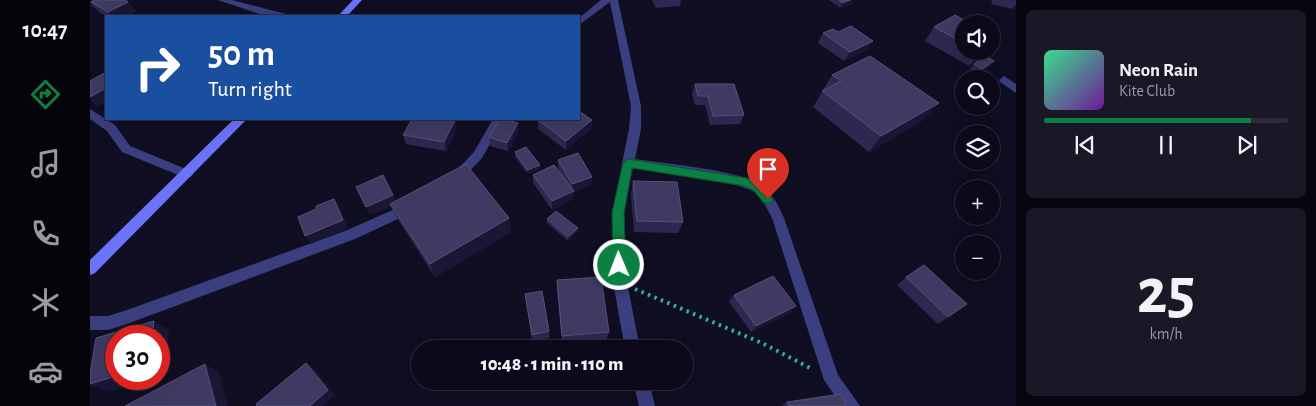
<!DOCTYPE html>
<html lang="en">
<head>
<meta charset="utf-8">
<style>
	body { margin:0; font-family:"Alegreya Sans",sans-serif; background:#1a1827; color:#f1f3f6; height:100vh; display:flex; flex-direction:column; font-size:19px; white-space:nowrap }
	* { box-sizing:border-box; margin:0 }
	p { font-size:16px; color:#9a9aa2 }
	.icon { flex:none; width:28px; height:28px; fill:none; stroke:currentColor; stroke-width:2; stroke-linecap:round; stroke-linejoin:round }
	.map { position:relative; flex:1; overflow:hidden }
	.sheet { display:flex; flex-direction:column; gap:10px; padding:10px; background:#07060e; width:300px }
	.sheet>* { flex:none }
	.guide { position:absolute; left:15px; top:15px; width:475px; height:105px; border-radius:0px; box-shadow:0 5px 20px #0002,0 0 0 1px #2c2b39; background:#1a4fa0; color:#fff; overflow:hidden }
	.controls { position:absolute; left:865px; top:15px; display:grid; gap:10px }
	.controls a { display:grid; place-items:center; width:45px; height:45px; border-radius:50%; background:#0c0a1a; box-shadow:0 5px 20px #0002,0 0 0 1px #2c2b39; font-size:25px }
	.speed { position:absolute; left:15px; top:325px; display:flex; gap:10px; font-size:25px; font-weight:700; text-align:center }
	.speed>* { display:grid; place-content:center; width:65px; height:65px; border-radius:50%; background:#0c0a1a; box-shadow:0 5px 20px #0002,0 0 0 1px #2c2b39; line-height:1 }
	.speed .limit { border:8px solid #d22; background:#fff; color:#111 }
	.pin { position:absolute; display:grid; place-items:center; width:42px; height:42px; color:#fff; margin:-51px -21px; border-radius:50% 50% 50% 0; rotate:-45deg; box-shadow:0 0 5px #0007 }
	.pin .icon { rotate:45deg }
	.me { position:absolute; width:55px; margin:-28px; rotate:359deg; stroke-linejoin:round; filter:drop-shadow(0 0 4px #0008) }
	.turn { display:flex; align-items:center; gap:18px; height:105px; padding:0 20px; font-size:22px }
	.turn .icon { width:65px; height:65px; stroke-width:2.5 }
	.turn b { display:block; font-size:35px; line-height:42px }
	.sheet .widget { flex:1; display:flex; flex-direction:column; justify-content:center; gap:8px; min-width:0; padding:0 18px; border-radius:8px; background:#1a1827 }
	.sheet .dial { align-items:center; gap:0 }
	.dial b { font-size:65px; line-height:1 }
	.song { display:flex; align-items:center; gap:15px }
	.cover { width:60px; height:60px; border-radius:8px; background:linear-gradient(135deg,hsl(150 70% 55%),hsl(280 70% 35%)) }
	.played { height:5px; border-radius:2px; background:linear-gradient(90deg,#0b8043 85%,#2c2b39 85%) }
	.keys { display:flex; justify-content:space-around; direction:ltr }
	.trip { position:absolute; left:321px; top:340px; width:282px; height:50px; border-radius:25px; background:#0c0a1a; box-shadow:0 5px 20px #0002,0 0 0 1px #2c2b39; font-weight:800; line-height:50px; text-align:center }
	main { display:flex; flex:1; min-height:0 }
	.menu { display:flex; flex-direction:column; width:90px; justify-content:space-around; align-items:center; background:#05040a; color:#9a9aa2 }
	.menu .icon { width:35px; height:35px }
	.menu .current { color:#0b8043 }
	.menu b { font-size:22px; color:#f1f3f6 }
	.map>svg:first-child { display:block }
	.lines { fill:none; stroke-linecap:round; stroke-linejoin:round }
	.path { stroke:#32b09e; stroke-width:4; stroke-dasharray:2.5 4.5; stroke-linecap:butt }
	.street { fill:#3b3e7f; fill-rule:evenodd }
	.secondary { fill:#6b73fa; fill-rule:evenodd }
	.wall { fill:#2c284f }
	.shaded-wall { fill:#1a1635 }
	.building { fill:#3e3a62; stroke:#55527a }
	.route { fill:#0b8043; stroke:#07532c }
</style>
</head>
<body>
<main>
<nav class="menu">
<b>10:47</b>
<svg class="icon current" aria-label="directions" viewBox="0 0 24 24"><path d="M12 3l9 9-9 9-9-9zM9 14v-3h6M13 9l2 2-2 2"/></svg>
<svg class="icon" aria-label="music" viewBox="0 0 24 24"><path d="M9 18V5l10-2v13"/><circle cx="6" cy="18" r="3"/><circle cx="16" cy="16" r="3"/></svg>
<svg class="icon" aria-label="phone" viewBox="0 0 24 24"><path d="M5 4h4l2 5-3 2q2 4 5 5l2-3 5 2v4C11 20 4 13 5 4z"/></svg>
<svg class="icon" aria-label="climate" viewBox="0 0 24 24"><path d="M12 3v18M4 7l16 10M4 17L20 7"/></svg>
<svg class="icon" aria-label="car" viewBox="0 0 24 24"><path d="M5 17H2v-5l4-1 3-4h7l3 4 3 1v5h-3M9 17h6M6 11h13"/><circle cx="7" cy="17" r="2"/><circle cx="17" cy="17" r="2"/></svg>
</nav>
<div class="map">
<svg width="926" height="406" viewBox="0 0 926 406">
	<rect width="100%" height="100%" fill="#100e22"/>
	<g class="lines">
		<!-- path -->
		<polyline class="path" points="545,289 672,343 722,369"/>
		<!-- street -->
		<g class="street">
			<polygon points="128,0 142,0 196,14 198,16 176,16"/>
			<path d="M511 0H528L551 106V129L545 159C571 163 656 171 673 186 683 194 689 207 694 218L748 375 770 406H752L734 380 682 218 674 203 664 191 646 185 543 168 534 213 537 282 550 349H535L523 282 522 213 539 129 541 106 520 2 489 25V18Z"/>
			<polygon points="914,76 926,84 926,93 910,82 909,80"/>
			<polygon points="0,109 25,125 40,146 101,171 103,174 101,177 93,177 32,152 17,131 0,119"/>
			<polygon points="403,119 414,119 392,158 371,180 363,180 361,177 363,174 384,152"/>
			<polygon points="321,202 325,203 327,207 325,211 265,239 37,324 18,330 0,330 0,316 18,316 37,310 255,231"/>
			<polygon points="543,381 559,381 565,406 549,406"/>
		</g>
		<!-- secondary -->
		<g class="secondary">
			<polygon points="263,0 272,0 257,16 248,16"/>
			<polygon points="144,119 157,119 5,273 0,275 0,260"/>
		</g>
	</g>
	<!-- wall -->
	<g class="wall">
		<polygon points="0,0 38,2 46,11 36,16 16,16 9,12 3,6 0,7"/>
		<polygon points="562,0 591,0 590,6 566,8"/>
		<polygon points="739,0 763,0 761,4 750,8"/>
		<polygon points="902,0 926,0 926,5 922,9 901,4"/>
		<polygon points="874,24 874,51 899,51 879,66 835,41 844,27"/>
		<polygon points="733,33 777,50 754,61 728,43"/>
		<polygon points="884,64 900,66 888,74 880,69"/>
		<polygon points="742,75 835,119 779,152 723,107"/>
		<polygon points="605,84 654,115 650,124 620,125 615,105 605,105 602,94"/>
		<polygon points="365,120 367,129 356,151 316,144 313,135"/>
		<polygon points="448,120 502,120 501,129 476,150 448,129"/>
		<polygon points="429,132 418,151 400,146 399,137"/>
		<polygon points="425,152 450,169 438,174 425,157"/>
		<polygon points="468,160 502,177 501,185 484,192 483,199 462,210 443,183 443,175 470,173 468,168"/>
		<polygon points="543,181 593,222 588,233 544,232 541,194"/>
		<polygon points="306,201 421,232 345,277 307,218 301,206 280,215 276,207"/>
		<polygon points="457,219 488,232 478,241 457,223"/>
		<polygon points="816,277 858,317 848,324 807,285"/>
		<polygon points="467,280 519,332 516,341 472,344 467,290"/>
		<polygon points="435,294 459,331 459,338 442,341"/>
		<polygon points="644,295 700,313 661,332 639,302"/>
		<polygon points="697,402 756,406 692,406"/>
	</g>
	<!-- shaded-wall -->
	<g class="shaded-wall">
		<polygon points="0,0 18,0 1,2 3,6 0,7"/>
		<polygon points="760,0 763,0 761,4 750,8 752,3"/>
		<polygon points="38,2 46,11 36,16 21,16 18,12"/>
		<polygon points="910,39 901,49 901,45"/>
		<polygon points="783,41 777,50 754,61 760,52"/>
		<polygon points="892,51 899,51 879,66 890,52"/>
		<polygon points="904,61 900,66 888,74 892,69"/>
		<polygon points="16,88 16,102 7,107 0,100 0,97"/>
		<polygon points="849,103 835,119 779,152 791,136"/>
		<polygon points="365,120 367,129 356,151 354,142"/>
		<polygon points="502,120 501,129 476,150 476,141"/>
		<polygon points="428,123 429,132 418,151 417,143"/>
		<polygon points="450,165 450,169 438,174 437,170"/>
		<polygon points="502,177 501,185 484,192 483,199 462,210 462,201 481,192 482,184"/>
		<polygon points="303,195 307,203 280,215 276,207"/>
		<polygon points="244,199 250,208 258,228 221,244 215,236"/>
		<polygon points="419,218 421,232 345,277 340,264"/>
		<polygon points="488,228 488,232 478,241 478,237"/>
		<polygon points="706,306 700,313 661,332 666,326"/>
		<polygon points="64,321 79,330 76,373 69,376 69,336 62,336"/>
		<polygon points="216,363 224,368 245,395 232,406 220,406"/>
		<polygon points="115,364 129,372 138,406 126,406"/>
		<polygon points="26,376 26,379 59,379 18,392 0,385 0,384"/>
	</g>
	<!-- building -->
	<g class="building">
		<polygon points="5,0 36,0 38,2 18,12 1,2"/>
		<polygon points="749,0 760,0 752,3"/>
		<polygon points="865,15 881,24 874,24 874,43 844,27"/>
		<polygon points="761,26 783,41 760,52 733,33 743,29 748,32"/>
		<polygon points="901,34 910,39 901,45"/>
		<polygon points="780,56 849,103 791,136 732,91 751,81 742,75"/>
		<polygon points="896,56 904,61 892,69 884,64"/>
		<polygon points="16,72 16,88 0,97 0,81"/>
		<polygon points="605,84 644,84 654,115 623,116 618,96 608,96"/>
		<polygon points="489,111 502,120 476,141 448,120 449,119 489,119"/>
		<polygon points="322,119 359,119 365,120 354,142 313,135"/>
		<polygon points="410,119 413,119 428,123 417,143 399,137"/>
		<polygon points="436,147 450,165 437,170 425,152"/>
		<polygon points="488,153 502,177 482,184 468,160"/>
		<polygon points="376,164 419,218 340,264 300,204"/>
		<polygon points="464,165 484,191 462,201 443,175"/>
		<polygon points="293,175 303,195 276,207 266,187"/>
		<polygon points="543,181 587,182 593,222 547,221"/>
		<polygon points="244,199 253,220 215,236 208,217 226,209 226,206"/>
		<polygon points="466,211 488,228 478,237 457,219"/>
		<polygon points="834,265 877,304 858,317 816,277"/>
		<polygon points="683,276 706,306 666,326 644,295"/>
		<polygon points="511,277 519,332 472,336 467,280"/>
		<polygon points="452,291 459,331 442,335 435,294"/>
		<polygon points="64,321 62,336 26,336 26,376 0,384 0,374 6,338"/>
		<polygon points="216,363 238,390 220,406 167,406 166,404"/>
		<polygon points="115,364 126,406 35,406"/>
		<polygon points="751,394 756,406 699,406 697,402"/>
	</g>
	<!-- route -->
	<polygon class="route" points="538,159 657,178 672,184 683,199 682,203 674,203 664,191 655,186 542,168 534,213 536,265 534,269 529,270 525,269 523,265 522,213 533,163"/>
</svg>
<div class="controls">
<a><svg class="icon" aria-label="sound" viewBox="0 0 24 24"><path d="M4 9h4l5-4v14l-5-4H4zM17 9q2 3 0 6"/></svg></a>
<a><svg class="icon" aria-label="search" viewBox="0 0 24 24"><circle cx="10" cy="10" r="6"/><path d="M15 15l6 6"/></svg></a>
<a><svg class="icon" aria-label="layers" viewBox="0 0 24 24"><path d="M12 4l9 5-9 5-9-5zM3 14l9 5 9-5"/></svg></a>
<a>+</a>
<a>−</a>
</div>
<div class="speed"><div class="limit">30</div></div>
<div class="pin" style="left:678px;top:199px;background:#d93025"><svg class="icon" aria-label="arrive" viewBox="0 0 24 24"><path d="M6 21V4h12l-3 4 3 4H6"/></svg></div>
<svg class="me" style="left:529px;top:265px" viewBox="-20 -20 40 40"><circle r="17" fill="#0b8043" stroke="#fff" stroke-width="3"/><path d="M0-11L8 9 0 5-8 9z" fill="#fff"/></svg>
<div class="trip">10:48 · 1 min · 110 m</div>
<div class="guide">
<div class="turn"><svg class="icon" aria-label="right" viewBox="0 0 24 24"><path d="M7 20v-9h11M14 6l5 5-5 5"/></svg><div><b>50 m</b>Turn right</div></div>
</div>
</div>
<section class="sheet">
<div class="widget">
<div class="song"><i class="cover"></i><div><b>Neon Rain</b><p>Kite Club</p></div></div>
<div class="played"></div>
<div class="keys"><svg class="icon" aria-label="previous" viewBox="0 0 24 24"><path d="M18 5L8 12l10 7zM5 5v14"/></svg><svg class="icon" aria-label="pause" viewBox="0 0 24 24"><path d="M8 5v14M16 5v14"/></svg><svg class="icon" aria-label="next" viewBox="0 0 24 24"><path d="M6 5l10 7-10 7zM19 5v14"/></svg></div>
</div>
<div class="widget dial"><b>25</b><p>km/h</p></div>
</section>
</main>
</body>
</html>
